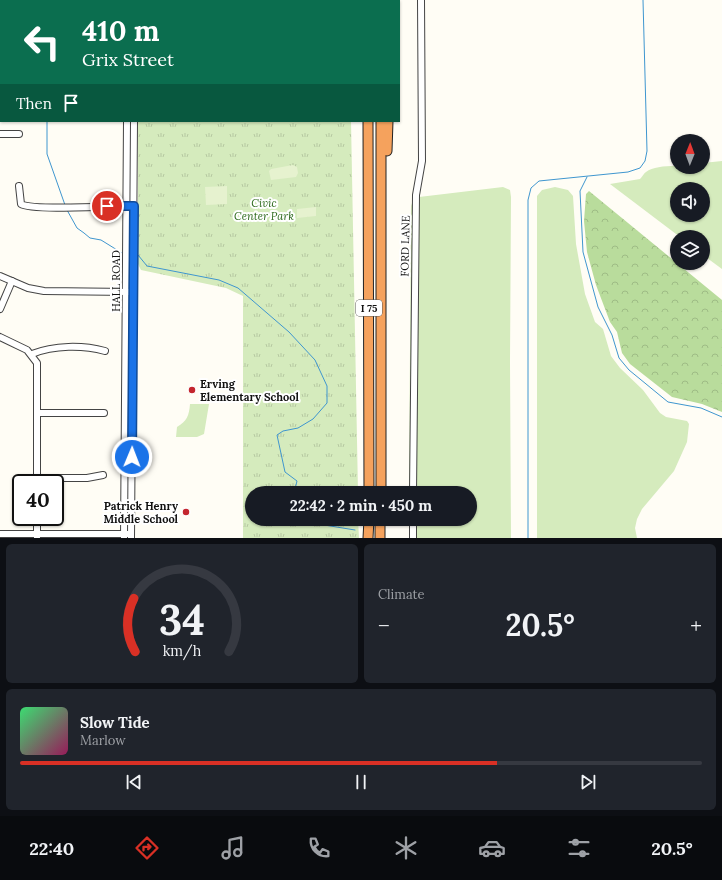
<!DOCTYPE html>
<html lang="en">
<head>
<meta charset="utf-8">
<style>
	body { margin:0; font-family:Lora,serif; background:#20242c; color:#f1f3f6; height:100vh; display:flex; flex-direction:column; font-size:15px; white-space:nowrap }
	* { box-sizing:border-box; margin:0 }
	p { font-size:13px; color:#9ea1a6 }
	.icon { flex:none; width:22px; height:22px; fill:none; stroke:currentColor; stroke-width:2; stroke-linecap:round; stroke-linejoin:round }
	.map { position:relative; height:538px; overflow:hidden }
	.side { display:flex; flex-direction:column; gap:6px; padding:6px; background:#0d0f14; flex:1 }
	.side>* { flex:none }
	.top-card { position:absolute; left:0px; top:0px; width:400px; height:122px; box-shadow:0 1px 3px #0004; background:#0b6e4f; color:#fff; overflow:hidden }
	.needle { width:26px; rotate:1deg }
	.fabs { position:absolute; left:670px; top:134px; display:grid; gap:8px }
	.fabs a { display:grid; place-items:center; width:40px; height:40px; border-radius:50%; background:#171b24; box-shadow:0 1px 3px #0004; font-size:20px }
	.speed { position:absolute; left:12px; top:474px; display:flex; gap:8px; font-size:20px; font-weight:700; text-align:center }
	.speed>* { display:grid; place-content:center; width:52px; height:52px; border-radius:50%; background:#171b24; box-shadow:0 1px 3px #0004; line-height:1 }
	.speed .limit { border:2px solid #111; border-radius:6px; background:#fff; color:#111 }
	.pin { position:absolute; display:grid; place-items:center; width:34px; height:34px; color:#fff; margin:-17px; border:2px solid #fff; border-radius:50%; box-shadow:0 1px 4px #0007 }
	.me { position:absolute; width:44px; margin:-22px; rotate:1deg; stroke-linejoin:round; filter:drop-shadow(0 0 3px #0008) }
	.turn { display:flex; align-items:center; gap:14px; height:84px; padding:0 16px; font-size:18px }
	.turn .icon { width:52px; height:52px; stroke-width:2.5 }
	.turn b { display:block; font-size:28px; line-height:34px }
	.then { display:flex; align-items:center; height:38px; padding:0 16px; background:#0003; gap:8px; font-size:15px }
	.big { font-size:30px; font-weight:700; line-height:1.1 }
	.side .card { flex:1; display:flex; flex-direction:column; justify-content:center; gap:6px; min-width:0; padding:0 14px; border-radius:6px; background:#20242c }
	.side .dial { align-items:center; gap:0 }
	.dial svg { height:104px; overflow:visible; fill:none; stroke:#363941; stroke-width:7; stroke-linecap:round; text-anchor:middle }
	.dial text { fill:#f1f3f6; stroke:none }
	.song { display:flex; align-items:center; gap:12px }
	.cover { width:48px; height:48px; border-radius:6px; background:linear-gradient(135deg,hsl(140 70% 55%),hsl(330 70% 35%)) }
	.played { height:4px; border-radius:2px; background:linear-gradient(90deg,#d93025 70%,#363941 70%) }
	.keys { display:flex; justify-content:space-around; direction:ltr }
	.heat { display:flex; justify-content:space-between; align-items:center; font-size:22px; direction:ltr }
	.side .tiles { flex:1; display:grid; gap:6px; grid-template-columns:1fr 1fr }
	.card:last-child { grid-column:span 2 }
	.trip { position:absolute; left:245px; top:486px; width:232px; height:40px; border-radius:20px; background:#171b24; box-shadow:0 1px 3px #0004; font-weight:700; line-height:40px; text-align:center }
	.menu { display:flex; height:64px; justify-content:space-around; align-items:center; background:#090b0e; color:#9ea1a6 }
	.menu .icon { width:28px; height:28px }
	.menu .selected { color:#d93025 }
	.menu b { font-size:18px; color:#f1f3f6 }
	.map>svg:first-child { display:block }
	.grass { fill:#d5ebbd; fill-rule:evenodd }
	.forest { fill:url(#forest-crowns) }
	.park { fill:url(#park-tufts) }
	.pitch { fill:#e6f2cf }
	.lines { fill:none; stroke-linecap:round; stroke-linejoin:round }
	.stream { stroke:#3f96cf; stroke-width:1 }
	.minor-casing { stroke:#444; stroke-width:8 }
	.highway-casing { stroke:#222; stroke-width:11 }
	.minor { stroke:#fff; stroke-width:6 }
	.highway { stroke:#f5a25d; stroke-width:9 }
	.route-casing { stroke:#114b97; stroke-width:10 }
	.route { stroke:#1a73e8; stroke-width:7 }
	.poi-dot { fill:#c4262e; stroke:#fff; stroke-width:1.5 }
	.labels { text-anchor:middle; stroke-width:4; stroke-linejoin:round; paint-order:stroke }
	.shield { fill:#fff; stroke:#585858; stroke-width:1 }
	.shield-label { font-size:10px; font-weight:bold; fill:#111 }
	.park-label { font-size:11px; font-style:italic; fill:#2f6b1f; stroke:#fff }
	.street-label { font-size:11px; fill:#111; stroke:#fff }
	.poi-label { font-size:11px; font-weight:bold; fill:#111; stroke:#fff; text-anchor:start }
</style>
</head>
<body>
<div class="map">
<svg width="722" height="538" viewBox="0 0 722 538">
	<defs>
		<pattern id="forest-crowns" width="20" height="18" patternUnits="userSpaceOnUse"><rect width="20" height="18" fill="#b9dc9c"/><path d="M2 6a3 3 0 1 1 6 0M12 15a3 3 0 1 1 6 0" fill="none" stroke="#9ebc85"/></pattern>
		<pattern id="park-tufts" width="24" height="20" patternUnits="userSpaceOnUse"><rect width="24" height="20" fill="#d5ebbd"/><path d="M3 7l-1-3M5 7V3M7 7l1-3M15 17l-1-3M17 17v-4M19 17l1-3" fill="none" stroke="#b6c8a1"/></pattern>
	</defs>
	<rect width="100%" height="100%" fill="#fffdf5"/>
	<!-- grass -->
	<g class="grass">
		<path d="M722 161V269L703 255V237H680L610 184 640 179C642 177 644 173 646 172 658 163 688 167 703 167V163ZM677 189H703V215H677Z"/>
		<polygon points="503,187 510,190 511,197 510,362 511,538 410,538 410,519 470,519 470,493 410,493 409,488 411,206 413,200 419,197"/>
		<polygon points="555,187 568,190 573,196 576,244 585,294 595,322 603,329 611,356 620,368 643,390 660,413 666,417 687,421 689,424 687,442 674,471 642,509 637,519 635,528 637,538 537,538 537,196 542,190"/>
		<path d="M190 404H209L204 434 197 437H176L177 427C187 421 189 416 190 404Z"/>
	</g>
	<!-- forest -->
	<polygon class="forest" points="589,191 722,300 722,412 702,404 672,397 630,364 622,353 617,332 610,322 596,285 587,252 584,221 586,194"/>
	<!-- park -->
	<g class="park">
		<rect x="138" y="0" width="210" height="1"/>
		<polygon points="138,121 351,121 358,493 252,493 252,519 358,519 359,538 243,538 243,296 226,288 141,270 138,264"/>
	</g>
	<!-- pitch -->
	<g class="pitch">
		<polygon points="293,165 297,167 298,173 296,177 271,180 269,171 271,169"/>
		<polygon points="227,186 227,204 206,205 205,187"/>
		<polygon points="316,207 316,216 297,218 297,209"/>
	</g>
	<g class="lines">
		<!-- stream -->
		<g class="stream">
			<polyline points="50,1 50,0"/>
			<polyline points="0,101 1,101"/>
			<polyline points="47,121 47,154 65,205"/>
			<polyline points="587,177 580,191 583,252 598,307 612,335 619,358 629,370 668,402 701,408 722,417"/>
			<polyline points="67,210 77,228 84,233 90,238 101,240 122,253"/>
			<polyline points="138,255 147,266 219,280 238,288 289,332 315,360 327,386 327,403 313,419 298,428 283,431 277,435 285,472 297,481 294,493"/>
			<polyline points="300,519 316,523"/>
			<polyline points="318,524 355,530"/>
			<polyline points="528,538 528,200 531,188 539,181 628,172 640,168 645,161 647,151 643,0"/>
		</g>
		<!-- minor casing -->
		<g class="minor-casing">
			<g id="minor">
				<polyline points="10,0 12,1"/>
				<polyline points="127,1 127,0"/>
				<polyline points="135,1 135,0"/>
				<polyline points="0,67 1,67"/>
				<polyline points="0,134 19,134"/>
				<path d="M19 186 21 204C31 211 112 206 130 206"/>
				<polyline points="0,276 28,288 44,291 130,292"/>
				<polyline points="0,309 12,281"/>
				<polyline points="0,337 27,350 37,363 37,483"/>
				<path d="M32 354C54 345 83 345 105 351"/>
				<polyline points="38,413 104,413"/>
				<polyline points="37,478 87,478 103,475"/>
				<polyline points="413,493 416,195 422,161 421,0"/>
				<polyline points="0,534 128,534"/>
				<polyline points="37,537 37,517"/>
				<polyline points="124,538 127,121"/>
				<polyline points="131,538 134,121"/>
				<polyline points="413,538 413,519"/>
			</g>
		</g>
		<!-- highway casing -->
		<g class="highway-casing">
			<g id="highway">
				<polyline points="363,0 363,1"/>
				<polyline points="380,0 380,1"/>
				<polyline points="391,1 391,0"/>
				<polyline points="368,121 369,493"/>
				<polyline points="387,151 388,121"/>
				<polyline points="381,493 381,121"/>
				<polyline points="368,538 369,519"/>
				<polyline points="380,538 380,519"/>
			</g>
		</g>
		<!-- minor -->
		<use href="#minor" class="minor"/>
		<!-- highway -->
		<use href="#highway" class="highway"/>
	</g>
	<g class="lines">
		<!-- route casing -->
		<g class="route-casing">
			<polyline id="route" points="107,206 134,206 132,457"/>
		</g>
		<!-- route -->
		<use href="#route" class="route"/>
	</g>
	<!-- markers -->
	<g class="poi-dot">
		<circle cx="192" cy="390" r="4"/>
		<circle cx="186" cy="512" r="4"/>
	</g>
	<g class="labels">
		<!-- shield labels -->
		<rect class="shield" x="356" y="300" width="26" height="16" rx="3"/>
		<g class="shield-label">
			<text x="369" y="312">I 75</text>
		</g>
		<!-- park labels -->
		<g class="park-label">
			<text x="264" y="207">Civic<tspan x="264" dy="13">Center Park</tspan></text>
		</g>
		<!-- street labels -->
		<g class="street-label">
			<text transform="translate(405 246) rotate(-89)" y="4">FORD LANE</text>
			<text transform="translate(116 281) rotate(-90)" y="4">HALL ROAD</text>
		</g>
		<!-- poi labels -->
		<g class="poi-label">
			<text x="200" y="388">Erving<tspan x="200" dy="13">Elementary School</tspan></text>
			<text x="178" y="510" text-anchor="end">Patrick Henry<tspan x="178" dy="13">Middle School</tspan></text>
		</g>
	</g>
</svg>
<div class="fabs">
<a><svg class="needle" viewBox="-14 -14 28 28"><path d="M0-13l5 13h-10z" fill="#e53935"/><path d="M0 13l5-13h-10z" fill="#9ea1a6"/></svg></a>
<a><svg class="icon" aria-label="sound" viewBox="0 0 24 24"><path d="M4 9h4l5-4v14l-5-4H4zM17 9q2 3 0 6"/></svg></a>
<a><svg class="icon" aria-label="layers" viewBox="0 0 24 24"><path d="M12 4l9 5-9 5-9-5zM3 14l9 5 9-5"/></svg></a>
</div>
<div class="speed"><div class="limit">40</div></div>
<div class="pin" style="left:107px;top:206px;background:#d93025"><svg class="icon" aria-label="arrive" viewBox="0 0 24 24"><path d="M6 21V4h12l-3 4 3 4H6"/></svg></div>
<svg class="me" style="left:132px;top:457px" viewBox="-20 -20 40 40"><circle r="17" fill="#1a73e8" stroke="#fff" stroke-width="3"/><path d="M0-11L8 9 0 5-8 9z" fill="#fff"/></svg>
<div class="trip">22:42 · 2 min · 450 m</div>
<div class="top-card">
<div class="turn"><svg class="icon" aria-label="left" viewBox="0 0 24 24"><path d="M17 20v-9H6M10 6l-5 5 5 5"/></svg><div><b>410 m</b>Grix Street</div></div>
<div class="then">Then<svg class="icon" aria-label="arrive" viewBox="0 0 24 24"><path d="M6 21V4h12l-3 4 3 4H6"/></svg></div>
</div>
</div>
<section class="side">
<div class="tiles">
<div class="card dial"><svg viewBox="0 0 100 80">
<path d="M14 69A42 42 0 1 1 86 69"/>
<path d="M14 69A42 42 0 0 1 13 28" stroke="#d93025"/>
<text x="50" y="56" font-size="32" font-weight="700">34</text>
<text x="50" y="72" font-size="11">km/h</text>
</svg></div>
<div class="card"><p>Climate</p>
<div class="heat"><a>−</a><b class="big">20.5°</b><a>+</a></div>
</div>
<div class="card">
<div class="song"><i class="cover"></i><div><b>Slow Tide</b><p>Marlow</p></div></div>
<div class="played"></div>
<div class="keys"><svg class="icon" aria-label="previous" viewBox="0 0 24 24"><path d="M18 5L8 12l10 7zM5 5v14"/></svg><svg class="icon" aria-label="pause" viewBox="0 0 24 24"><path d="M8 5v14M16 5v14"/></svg><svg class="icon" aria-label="next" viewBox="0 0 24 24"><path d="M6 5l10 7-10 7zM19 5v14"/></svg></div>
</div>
</div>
</section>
<nav class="menu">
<b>22:40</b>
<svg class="icon selected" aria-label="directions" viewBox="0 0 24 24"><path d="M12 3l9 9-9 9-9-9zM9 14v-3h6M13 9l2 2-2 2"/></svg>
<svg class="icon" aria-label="music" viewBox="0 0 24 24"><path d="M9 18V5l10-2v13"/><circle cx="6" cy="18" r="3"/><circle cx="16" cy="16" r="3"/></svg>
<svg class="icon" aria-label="phone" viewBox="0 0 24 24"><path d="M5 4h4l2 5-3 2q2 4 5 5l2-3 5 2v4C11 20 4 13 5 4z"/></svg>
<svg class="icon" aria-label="climate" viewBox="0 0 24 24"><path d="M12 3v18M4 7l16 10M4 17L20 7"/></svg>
<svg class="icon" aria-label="car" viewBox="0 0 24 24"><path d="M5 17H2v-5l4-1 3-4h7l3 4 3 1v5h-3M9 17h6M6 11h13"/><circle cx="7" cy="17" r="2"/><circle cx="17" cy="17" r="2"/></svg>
<svg class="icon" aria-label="filters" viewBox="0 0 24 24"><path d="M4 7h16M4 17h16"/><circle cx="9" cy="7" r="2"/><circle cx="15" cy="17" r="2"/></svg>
<b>20.5°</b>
</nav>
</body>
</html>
